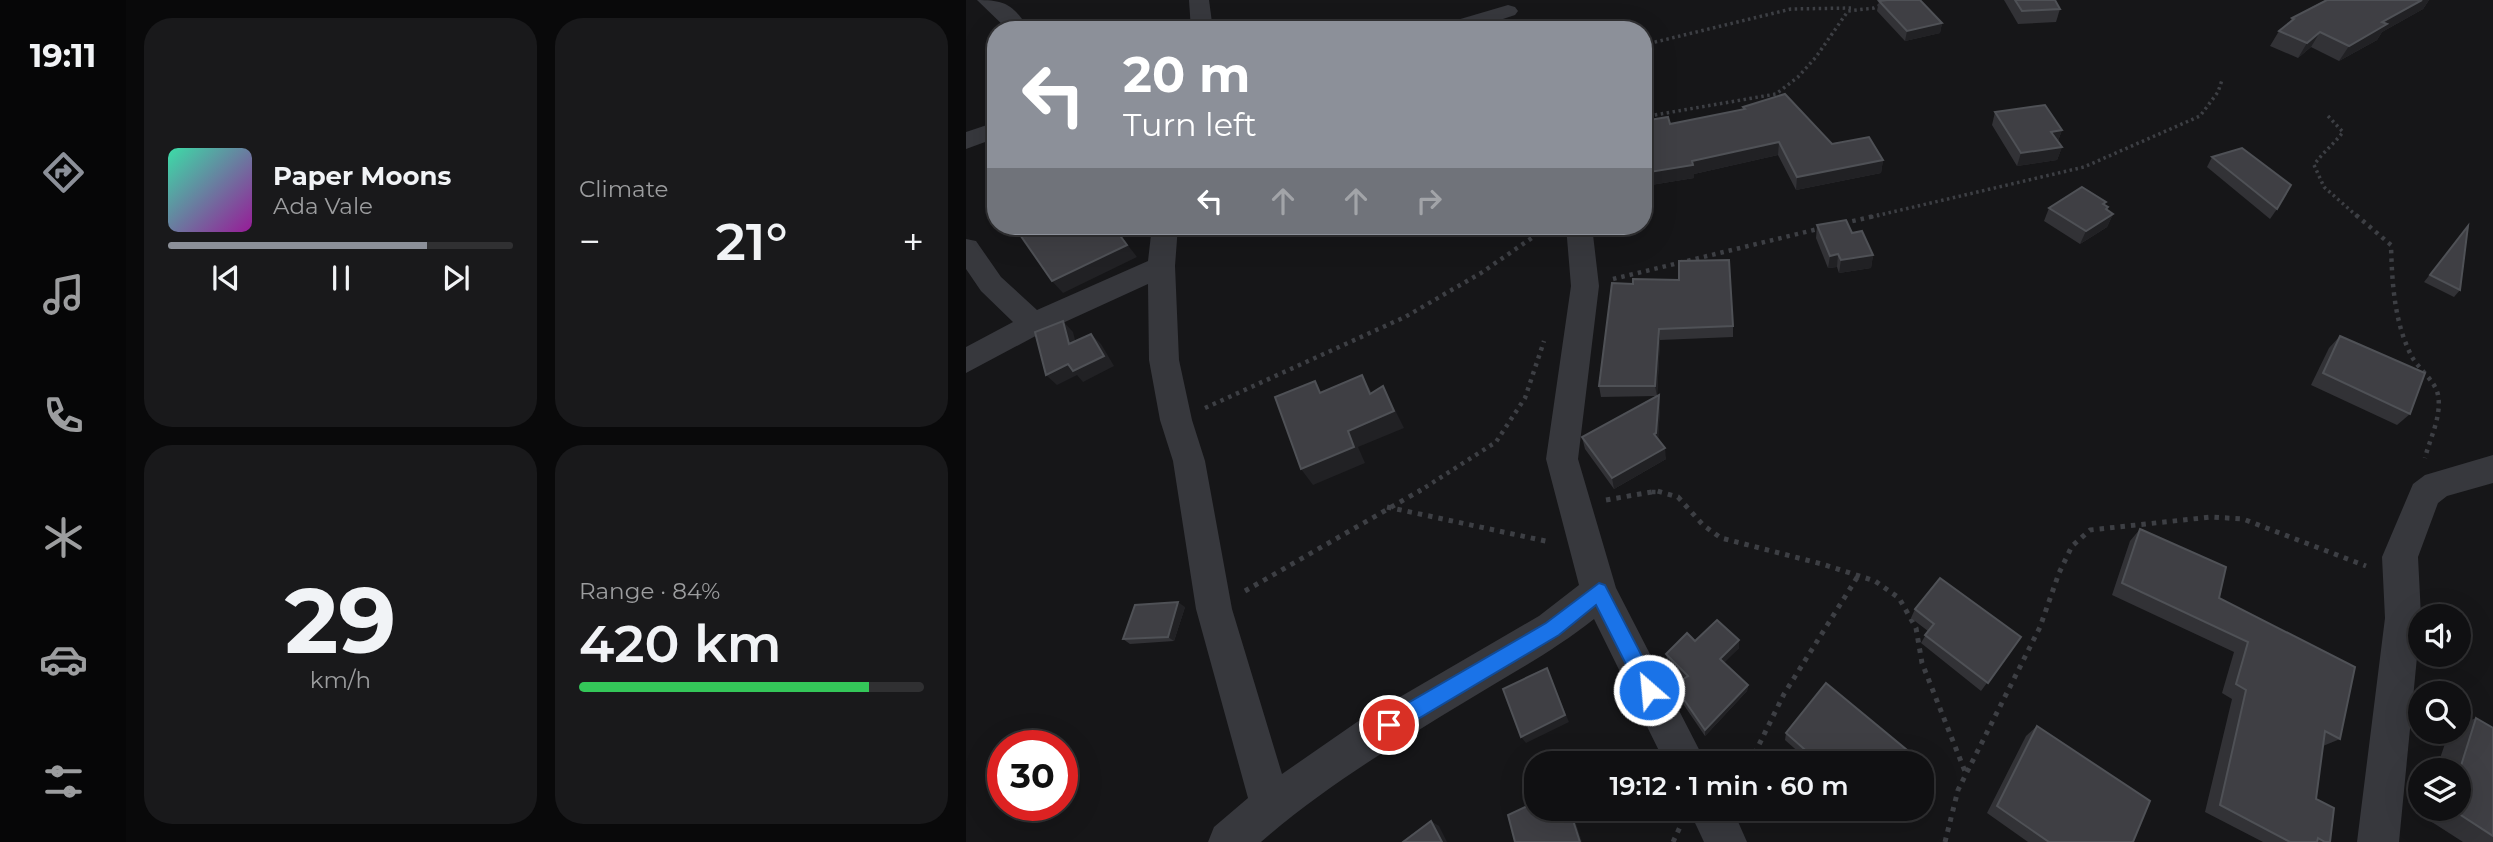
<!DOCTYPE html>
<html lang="en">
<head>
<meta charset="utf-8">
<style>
	body { margin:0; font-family:Montserrat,sans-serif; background:#19191b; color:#f1f3f6; height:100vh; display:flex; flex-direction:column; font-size:26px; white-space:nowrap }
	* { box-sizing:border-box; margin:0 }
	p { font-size:23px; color:#9c9d9f }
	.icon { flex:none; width:38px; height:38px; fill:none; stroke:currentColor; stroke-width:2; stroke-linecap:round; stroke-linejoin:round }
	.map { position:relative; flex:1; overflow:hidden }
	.panel { display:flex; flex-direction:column; gap:18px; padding:18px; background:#09090a; width:840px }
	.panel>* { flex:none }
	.hud { position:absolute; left:21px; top:21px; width:665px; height:214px; border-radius:28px; box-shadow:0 7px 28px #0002,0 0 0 2px #303032; background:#8c9099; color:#fff; overflow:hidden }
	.buttons { position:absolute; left:1442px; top:604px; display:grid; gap:14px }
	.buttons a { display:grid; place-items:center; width:63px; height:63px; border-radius:50%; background:#101012; box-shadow:0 7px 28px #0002,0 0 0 2px #303032; font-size:35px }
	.speed { position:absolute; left:21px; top:730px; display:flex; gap:14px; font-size:35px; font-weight:700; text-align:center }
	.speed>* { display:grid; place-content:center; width:91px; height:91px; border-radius:50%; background:#101012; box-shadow:0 7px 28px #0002,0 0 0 2px #303032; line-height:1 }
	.speed .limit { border:10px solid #d22; background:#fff; color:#111 }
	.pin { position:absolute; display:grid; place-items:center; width:60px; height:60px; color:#fff; margin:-30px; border:4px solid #fff; border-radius:50%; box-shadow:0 2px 7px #0007 }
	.me { position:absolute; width:77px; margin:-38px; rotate:333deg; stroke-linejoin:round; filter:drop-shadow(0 0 5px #0008) }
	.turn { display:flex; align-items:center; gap:24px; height:147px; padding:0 21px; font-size:32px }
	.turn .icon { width:91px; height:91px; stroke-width:2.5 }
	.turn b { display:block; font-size:49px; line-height:60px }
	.lanes { display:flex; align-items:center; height:66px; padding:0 21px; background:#0003; justify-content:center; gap:35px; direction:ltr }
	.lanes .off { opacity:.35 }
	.big { font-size:52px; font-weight:600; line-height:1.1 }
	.panel .widget { flex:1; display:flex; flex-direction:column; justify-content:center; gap:10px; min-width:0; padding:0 24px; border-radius:28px; background:#19191b }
	.panel .dial { align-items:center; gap:0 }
	.dial b { font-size:91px; line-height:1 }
	.song { display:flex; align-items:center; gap:21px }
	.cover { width:84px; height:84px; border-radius:10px; background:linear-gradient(135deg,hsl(160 70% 55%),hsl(300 70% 35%)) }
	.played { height:7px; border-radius:4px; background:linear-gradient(90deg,#8c9099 75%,#303032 75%) }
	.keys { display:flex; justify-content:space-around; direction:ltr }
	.heat { display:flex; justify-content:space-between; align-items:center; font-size:38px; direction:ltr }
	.charge { height:10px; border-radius:5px; background:linear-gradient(90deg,#34c759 84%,#303032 0) }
	.panel .tiles { flex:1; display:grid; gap:18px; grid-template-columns:repeat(2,1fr) }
	.trip { position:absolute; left:558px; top:751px; width:410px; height:70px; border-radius:28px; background:#101012; box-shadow:0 7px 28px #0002,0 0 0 2px #303032; font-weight:600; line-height:70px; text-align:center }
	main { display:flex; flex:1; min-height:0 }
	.tabs { display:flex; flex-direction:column; width:126px; justify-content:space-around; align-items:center; background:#060607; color:#9c9d9f }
	.tabs .icon { width:49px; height:49px }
	.tabs .on { color:#8c9099 }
	.tabs b { font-size:32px; color:#f1f3f6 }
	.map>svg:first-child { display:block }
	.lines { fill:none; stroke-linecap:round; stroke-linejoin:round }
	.path-far2 { stroke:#3d3f44; stroke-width:3.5; stroke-dasharray:2.5 3.5; stroke-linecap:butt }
	.path-far1 { stroke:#3d3f44; stroke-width:4.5; stroke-dasharray:3.5 5; stroke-linecap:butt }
	.path { stroke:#3d3f44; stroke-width:5; stroke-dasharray:4.5 6; stroke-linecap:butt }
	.street { fill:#37383d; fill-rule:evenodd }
	.wall { fill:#323236 }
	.shaded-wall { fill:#212124 }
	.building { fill:#3f3f44; stroke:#4f5156; stroke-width:2 }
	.route { fill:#1a73e8; stroke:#114b97; stroke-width:2 }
</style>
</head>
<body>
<main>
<nav class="tabs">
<b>19:11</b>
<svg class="icon on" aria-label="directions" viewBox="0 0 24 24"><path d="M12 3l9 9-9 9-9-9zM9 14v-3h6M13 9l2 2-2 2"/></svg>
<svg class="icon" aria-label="music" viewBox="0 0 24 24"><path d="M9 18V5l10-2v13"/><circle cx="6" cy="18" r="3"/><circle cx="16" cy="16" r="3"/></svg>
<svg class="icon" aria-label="phone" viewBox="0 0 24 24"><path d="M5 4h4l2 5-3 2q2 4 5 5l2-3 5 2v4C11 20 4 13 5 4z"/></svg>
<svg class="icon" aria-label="climate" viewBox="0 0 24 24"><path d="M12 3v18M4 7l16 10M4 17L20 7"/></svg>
<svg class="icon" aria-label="car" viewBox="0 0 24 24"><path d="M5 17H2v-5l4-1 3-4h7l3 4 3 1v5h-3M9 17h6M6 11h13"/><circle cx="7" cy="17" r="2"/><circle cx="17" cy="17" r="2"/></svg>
<svg class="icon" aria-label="filters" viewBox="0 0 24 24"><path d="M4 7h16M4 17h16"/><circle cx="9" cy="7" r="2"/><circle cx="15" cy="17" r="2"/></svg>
</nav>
<section class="panel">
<div class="tiles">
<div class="widget">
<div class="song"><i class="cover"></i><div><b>Paper Moons</b><p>Ada Vale</p></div></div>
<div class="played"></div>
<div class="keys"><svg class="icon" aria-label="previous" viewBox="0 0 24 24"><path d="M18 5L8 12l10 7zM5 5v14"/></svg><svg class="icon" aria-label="pause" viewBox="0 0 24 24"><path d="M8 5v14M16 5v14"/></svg><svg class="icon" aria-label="next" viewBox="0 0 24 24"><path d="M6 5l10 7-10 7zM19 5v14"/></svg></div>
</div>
<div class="widget"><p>Climate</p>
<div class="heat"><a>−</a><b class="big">21°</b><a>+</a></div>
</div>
<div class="widget dial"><b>29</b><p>km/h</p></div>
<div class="widget"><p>Range · 84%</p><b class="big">420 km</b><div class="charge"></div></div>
</div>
</section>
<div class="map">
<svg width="1527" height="842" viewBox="0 0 1527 842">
	<rect width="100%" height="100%" fill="#161618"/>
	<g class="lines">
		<!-- path-far2 -->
		<g class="path-far2">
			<polyline points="677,45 825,9 885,8"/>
			<path d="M1362 116 1377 132C1368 144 1357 152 1348 165L1358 187 1392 217"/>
			<polyline points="677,117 810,94 832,77 850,57 882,11 908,8 927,0"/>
			<polyline points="905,217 1118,167 1234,116 1252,92 1256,80"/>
		</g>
		<!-- path-far1 -->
		<g class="path-far1">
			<path d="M1390 215 1425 245C1426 282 1428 321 1445 355 1452 369 1469 380 1472 395 1476 416 1464 438 1459 458"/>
			<polyline points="878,223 913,215"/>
			<polyline points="647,279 856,228"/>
			<polyline points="239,408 439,317 515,273 583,226"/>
			<polyline points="452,492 530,442 559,398 578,341"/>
			<polyline points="686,492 694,492"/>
		</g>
		<!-- path -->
		<g class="path">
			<polyline points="640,500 691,491 712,497 737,525 755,538 856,564 909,581 933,598 950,628 956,663 1000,774"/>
			<polyline points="421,507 584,542"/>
			<polyline points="279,591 455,490"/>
			<polyline points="784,763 818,694 892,576"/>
			<polyline points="707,842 714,827"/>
			<polyline points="979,842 992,790 1074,627 1093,573 1106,546 1124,530 1245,517 1277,519 1400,566"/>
		</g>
		<!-- street -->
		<g class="street">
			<path d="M11 0C40 0 47 5 64 30H42Z"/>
			<polygon points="223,0 243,0 247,30 225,30"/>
			<polygon points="542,5 549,7 552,11 549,15 504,30 472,30 474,25"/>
			<polygon points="30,122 30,138 0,149 0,132"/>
			<path d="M186 226H212L209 266 213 360 226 420 239 461 266 609 316 774 391 722 573 616 613 585 580 459 605 286 600 226H626L633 286 612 459 650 588 740 763H699L628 619C589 650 545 674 502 700 431 743 358 787 295 842H242L248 827 282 798 230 609 207 461 194 420 183 360 182 284 77 332 0 373V347L47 322 15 291 0 269V239L10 241 35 277 71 310 182 261Z"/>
			<polygon points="1527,455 1527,483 1481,496 1472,503 1452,557 1455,616 1433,842 1391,842 1419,618 1416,557 1447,484 1459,475"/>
			<polygon points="722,808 766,808 781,842 738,842"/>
		</g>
	</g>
	<!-- wall -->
	<g class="wall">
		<polygon points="914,0 954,0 976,23 974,33 939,41 911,11 913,1"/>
		<polygon points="1038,0 1089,0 1094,9 1090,22 1052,24"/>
		<polygon points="1359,0 1463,0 1457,9 1416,32 1411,40 1373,61 1345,47 1332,58 1304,46 1313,31 1323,23 1326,18"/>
		<polygon points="777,107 866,144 917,160 915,173 830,190 812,155 728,174 728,178 685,185 677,163 677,121 704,124 777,110"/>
		<polygon points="1029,112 1096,130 1092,141 1096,147 1091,160 1051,166 1026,125"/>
		<polygon points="1246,157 1311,209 1304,219 1241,167"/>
		<polygon points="1139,205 1141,210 1147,214 1141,227 1114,244 1078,221 1083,208"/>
		<polygon points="851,225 886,233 907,255 905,268 873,273 871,267 862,268 850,238"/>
		<polygon points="1502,226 1494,290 1488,297 1458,282"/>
		<polygon points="646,283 767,326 767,337 694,340 691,396 693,395 694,407 692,439 700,459 648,489 619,449 616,437 690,396 635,397 633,386"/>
		<polygon points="1374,336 1444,414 1431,425 1345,385 1363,348"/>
		<polygon points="1174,529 1253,598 1374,739 1357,746 1350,799 1364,842 1297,842 1239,812 1266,699 1256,693 1268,652 1146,595 1164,541"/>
		<polygon points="219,607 208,641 164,644 157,639"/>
		<polygon points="949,609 1055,637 1015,691 955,643 962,631 945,618"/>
		<polygon points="773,640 773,648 758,662 782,685 781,691 739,736 709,692 708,685 718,678 702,662 700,654 729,641"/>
		<polygon points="1510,718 1527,728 1527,842 1497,842 1455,815 1457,808 1493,808 1493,770 1470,770 1483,732 1493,732 1493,725"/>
		<polygon points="1071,726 1167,842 1062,842 1021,813 1060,736"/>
		<polygon points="820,733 932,763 845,763 819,740"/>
	</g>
	<!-- shaded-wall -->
	<g class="shaded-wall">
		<polygon points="1456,0 1463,0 1457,9 1416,32 1411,40 1373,61 1383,46 1416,22"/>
		<polygon points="976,23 974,33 939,41 941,31"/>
		<polygon points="1354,32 1345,47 1332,58 1341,43"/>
		<polygon points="1096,130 1091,143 1085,132"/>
		<polygon points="813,142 812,155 728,174 728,178 685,185 684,172 726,161"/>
		<polygon points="1096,147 1091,160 1051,166 1055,153"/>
		<polygon points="917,160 915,173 830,190 831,177"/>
		<polygon points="1147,214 1141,227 1114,244 1120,231"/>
		<polygon points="147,226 171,257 97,293 86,281"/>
		<polygon points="872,254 871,267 862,268 864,256"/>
		<polygon points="907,255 905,268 873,273 875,260"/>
		<polygon points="97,321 107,332 113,355 103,344"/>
		<polygon points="693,329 694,340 691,396 689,386"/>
		<polygon points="125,334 135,344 148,366 117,382 111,375 91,385 80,375"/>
		<polygon points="396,375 406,393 404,394"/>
		<polygon points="417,386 438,428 392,447 399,463 347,485 335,469 382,431"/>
		<polygon points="693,395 694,407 692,444 688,434"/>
		<polygon points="699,448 700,459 648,489 646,478"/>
		<polygon points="212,602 219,607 208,641 202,637"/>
		<polygon points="773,640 773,648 755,666 754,659"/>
		<polygon points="581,668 603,722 560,743 555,737"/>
		<polygon points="782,685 781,691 739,736 739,730"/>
		<polygon points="603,808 605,808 616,842 614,842"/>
		<polygon points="465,821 473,826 481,842 476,842"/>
	</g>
	<!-- building -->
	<g class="building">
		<polygon points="921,0 954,0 976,23 941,31 913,1"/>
		<polygon points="1049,0 1089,0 1094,9 1056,11"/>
		<polygon points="1361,0 1456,0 1416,22 1421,24 1383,46 1354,32 1341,43 1313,31 1328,19 1326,18"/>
		<polygon points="819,94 866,144 903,137 917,160 831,177 813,142 726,161 727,165 684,172 677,153 677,121 702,117 704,124 779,109 777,107"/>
		<polygon points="1079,105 1096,130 1085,132 1096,147 1055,153 1029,112"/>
		<polygon points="1276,148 1325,185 1311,209 1246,157"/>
		<polygon points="1116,187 1140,202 1137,204 1142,207 1140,209 1147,214 1120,231 1083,208"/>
		<polygon points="880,220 886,233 896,231 907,255 875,260 872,254 864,256 851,225"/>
		<polygon points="48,226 147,226 161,245 86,281"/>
		<polygon points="1502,226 1494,290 1464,275"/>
		<polygon points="763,260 767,326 693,329 689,386 633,386 646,283 667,284 667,279 713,280 713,261"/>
		<polygon points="97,321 103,344 125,334 138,356 107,371 102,364 80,375 69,332"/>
		<polygon points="1374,336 1459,373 1444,414 1357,373"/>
		<polygon points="396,375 404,394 417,386 428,411 382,431 388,447 335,469 309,397 349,381 354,393"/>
		<polygon points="693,395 690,433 688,434 699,448 646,478 616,437"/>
		<polygon points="1174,529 1260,567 1253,598 1389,667 1374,739 1359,731 1350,799 1368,808 1364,842 1359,842 1352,838 1351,842 1324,842 1254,805 1280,690 1270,684 1282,642 1156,583"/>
		<polygon points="974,578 1055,637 1022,683 959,635 968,624 949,609"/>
		<polygon points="212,602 202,637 157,639 169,605"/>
		<polygon points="751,620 773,640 754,659 782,685 739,730 708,685 722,676 700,654 721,633 729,641"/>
		<polygon points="581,668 599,715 555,737 537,689"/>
		<polygon points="860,683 941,750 932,763 854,763 820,733"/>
		<polygon points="1510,718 1527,728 1527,836 1484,808 1493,808 1493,772"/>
		<polygon points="1071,726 1184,801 1167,842 1083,842 1031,806"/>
		<polygon points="570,802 570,808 603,808 614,842 549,842 542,815"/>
		<polygon points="465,821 476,842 437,842"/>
	</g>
	<!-- route -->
	<polygon class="route" points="633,583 639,585 690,683 692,690 690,696 683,699 676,696 630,605 593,635 430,732 423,735 416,732 413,725 416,718 580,623"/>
</svg>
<div class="buttons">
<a><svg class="icon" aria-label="sound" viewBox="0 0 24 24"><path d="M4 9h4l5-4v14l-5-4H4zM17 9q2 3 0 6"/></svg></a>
<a><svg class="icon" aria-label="search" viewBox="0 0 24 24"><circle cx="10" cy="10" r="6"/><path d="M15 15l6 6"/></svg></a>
<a><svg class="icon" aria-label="layers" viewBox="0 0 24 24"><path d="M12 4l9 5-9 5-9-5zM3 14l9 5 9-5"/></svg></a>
</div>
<div class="speed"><div class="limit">30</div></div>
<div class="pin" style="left:423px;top:725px;background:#d93025"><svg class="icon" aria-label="arrive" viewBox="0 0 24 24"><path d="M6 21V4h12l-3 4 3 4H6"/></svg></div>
<svg class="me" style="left:683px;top:690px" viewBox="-20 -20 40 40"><circle r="17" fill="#1a73e8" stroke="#fff" stroke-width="3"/><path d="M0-11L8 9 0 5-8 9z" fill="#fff"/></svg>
<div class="trip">19:12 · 1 min · 60 m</div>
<div class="hud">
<div class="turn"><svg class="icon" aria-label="left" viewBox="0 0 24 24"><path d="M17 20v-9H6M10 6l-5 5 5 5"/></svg><div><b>20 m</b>Turn left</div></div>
<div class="lanes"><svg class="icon" aria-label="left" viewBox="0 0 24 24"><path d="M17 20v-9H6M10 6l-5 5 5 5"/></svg><svg class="icon off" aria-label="ahead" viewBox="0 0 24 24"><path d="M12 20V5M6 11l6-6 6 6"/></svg><svg class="icon off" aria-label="ahead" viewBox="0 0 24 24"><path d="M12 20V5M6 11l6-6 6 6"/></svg><svg class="icon off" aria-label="right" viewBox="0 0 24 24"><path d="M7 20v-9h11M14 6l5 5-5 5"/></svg></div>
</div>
</div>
</main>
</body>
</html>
